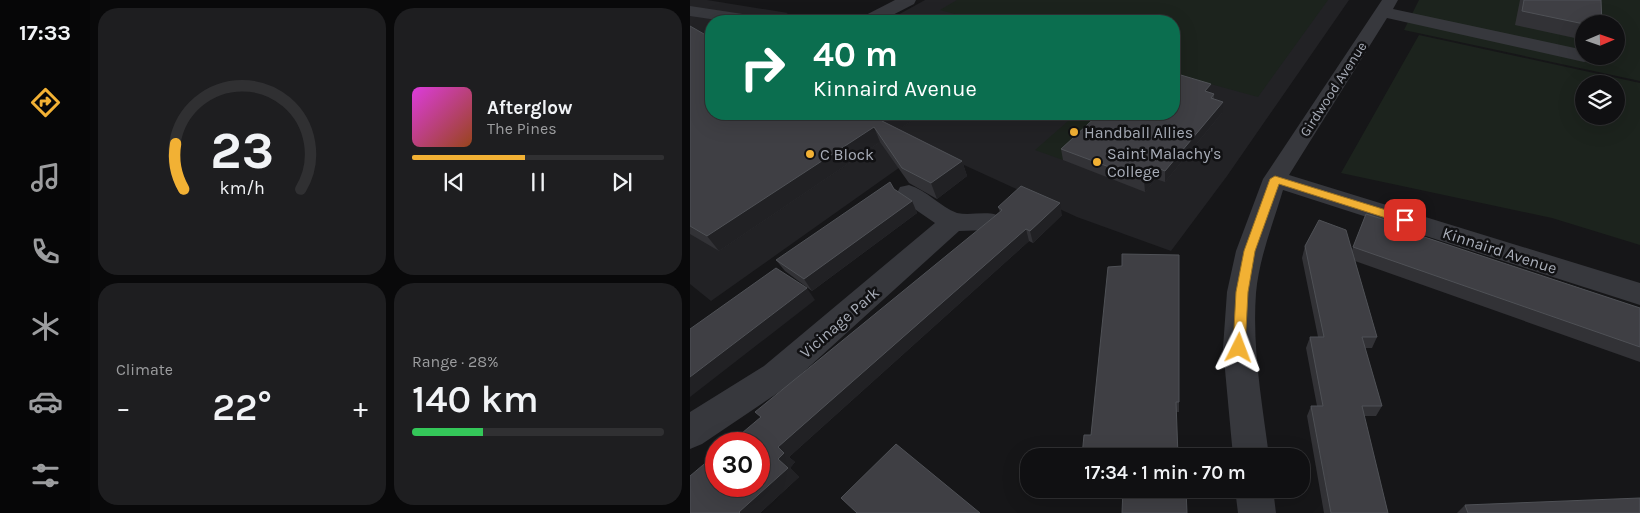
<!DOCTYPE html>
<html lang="en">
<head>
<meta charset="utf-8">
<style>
	body { margin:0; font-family:Karla,sans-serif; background:#1e1e20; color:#f1f3f6; height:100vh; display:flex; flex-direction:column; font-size:19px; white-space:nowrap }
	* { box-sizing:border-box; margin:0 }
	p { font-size:16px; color:#9c9d9f }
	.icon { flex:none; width:28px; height:28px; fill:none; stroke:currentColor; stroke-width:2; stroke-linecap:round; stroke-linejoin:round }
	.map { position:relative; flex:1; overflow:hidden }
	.drawer { display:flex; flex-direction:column; gap:8px; padding:8px; background:#09090a; width:600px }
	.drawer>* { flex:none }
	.guide { position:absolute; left:15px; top:15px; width:475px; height:105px; border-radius:20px; box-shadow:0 5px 20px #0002,0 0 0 1px #303032; background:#0b6e4f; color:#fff; overflow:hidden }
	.needle { width:32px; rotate:88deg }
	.tools { position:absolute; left:885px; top:15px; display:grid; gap:10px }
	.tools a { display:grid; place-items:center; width:50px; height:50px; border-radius:50%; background:#101012; box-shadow:0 5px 20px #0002,0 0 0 1px #303032; font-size:25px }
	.speed { position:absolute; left:15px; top:432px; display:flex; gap:10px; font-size:25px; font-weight:700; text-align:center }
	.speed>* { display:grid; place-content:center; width:65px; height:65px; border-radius:50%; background:#101012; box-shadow:0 5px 20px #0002,0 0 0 1px #303032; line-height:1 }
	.speed .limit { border:8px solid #d22; background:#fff; color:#111 }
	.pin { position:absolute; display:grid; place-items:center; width:42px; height:42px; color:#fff; margin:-21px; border-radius:10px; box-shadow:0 2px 8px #0006 }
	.me { position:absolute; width:55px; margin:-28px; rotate:3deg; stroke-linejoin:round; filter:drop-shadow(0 0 4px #0008) }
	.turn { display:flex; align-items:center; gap:18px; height:105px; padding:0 25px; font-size:22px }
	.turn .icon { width:65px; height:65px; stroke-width:2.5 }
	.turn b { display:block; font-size:35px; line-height:42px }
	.big { font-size:38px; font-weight:600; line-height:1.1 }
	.drawer .widget { flex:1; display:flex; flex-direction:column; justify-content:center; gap:8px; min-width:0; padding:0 18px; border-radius:20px; background:#1e1e20 }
	.drawer .dial { align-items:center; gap:0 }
	.dial svg { height:130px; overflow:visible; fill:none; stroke:#303032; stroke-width:7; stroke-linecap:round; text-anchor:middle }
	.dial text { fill:#f1f3f6; stroke:none }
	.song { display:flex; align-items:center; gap:15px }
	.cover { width:60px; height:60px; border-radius:8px; background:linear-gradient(135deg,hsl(300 70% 55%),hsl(20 70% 35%)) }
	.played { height:5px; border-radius:2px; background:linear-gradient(90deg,#f2b134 45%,#303032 45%) }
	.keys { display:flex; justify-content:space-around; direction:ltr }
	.heat { display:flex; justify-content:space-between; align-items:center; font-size:28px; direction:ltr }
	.charge { height:8px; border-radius:4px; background:linear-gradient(90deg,#34c759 28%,#303032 0) }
	.drawer .tiles { flex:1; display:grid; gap:8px; grid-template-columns:repeat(2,1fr) }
	.trip { position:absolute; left:330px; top:448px; width:290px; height:50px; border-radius:20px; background:#101012; box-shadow:0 5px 20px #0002,0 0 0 1px #303032; font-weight:600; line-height:50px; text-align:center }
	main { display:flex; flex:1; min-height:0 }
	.dock { display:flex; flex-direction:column; width:90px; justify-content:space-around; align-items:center; background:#060607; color:#9c9d9f }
	.dock .icon { width:35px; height:35px }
	.dock .on { color:#f2b134 }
	.dock b { font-size:22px; color:#f1f3f6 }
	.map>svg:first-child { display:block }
	.built { fill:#222225 }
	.green { fill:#1c231d; fill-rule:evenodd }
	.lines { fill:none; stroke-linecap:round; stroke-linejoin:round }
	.minor { fill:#37383d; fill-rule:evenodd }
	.wall { fill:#323236 }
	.shaded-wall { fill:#212124 }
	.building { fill:#3f3f44; stroke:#4f5156 }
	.route { fill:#f2b134; stroke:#9d7322 }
	.poi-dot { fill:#f2b134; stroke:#111113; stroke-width:2 }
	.labels { text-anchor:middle; stroke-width:5; stroke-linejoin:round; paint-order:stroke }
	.far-street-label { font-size:14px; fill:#a8adb8; stroke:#111113 }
	.poi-label { font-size:16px; fill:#a8adb8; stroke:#111113; text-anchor:start }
	.street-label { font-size:16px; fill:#a8adb8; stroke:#111113 }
</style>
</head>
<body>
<main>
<nav class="dock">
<b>17:33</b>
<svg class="icon on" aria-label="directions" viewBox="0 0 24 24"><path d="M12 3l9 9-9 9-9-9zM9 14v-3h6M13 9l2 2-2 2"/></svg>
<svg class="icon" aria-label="music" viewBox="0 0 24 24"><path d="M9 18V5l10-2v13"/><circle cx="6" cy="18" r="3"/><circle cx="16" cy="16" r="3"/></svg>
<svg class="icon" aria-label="phone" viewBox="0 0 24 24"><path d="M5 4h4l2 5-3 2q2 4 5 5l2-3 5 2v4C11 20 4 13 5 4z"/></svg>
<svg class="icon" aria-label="climate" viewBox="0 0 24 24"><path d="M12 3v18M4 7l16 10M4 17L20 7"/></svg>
<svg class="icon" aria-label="car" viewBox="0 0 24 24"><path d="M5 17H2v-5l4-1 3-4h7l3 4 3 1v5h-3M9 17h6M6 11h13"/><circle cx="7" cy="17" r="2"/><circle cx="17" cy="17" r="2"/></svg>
<svg class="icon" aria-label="filters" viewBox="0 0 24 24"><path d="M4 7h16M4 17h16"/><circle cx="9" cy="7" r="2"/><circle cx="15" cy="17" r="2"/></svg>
</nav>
<section class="drawer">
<div class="tiles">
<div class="widget dial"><svg viewBox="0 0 100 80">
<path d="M14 69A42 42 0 1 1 86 69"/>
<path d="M14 69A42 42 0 0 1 9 41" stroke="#f2b134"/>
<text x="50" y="56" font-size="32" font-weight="700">23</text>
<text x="50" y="72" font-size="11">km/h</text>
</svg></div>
<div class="widget">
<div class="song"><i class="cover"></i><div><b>Afterglow</b><p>The Pines</p></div></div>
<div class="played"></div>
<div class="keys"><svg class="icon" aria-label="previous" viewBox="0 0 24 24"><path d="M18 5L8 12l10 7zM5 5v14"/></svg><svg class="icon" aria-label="pause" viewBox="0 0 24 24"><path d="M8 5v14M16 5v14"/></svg><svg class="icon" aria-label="next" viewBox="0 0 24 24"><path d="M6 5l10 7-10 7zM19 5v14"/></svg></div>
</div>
<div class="widget"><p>Climate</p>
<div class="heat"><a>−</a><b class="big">22°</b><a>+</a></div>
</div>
<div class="widget"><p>Range · 28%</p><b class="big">140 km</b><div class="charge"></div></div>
</div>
</section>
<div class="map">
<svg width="950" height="513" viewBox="0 0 950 513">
	<rect width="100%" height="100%" fill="#161618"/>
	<!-- built -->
	<polygon class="built" points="0,0 17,0 98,13 85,21 21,21 21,114 484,114 484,21 197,21 235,0 659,0 537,176 481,251 387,217 237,148 21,301 0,284"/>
	<!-- green -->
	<g class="green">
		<polygon points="267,0 638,0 568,97 484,74 484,21 291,21 250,10"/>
		<path d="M729 0H950V81L714 30ZM894 24H926V56H894Z"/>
		<path d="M729 35 950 83V245L862 218 651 173ZM894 84H926V116H894Z"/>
		<polygon points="386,114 422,114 373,160 345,150"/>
	</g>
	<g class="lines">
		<!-- minor -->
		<g class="minor">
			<polygon points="205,0 226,0 224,4 191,21 169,21 172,17"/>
			<path d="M692 0H708L703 9 894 50V56H903L901 60 894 62 697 18 599 175 950 283V305L593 190C583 224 569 258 566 293 562 348 572 402 579 456H543L533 348 537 292 546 251 573 179Z"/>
			<polygon points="0,6 66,16 72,17 75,21 34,21 0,16"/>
			<path d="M219 185C237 190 250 207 267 213 280 216 294 211 307 215L311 221 307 227 298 230 269 231 98 386 12 444 0 449V412L74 366 245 223 210 199 207 193 210 187Z"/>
			<polygon points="545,489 583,489 586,513 548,513"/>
		</g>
	</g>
	<!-- wall -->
	<g class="wall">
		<polygon points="830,0 911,0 894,24 894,40 825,25"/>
		<polygon points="0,26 21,114 232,114 208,130 272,161 277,176 247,199 219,183 190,142 29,251 0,234"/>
		<polygon points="521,84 520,92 524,94 524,99 532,113 475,182 466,179 455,192 373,160 371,149"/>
		<polygon points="204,189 222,201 227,213 122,291 95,271 86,260"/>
		<polygon points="308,207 372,215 343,243 339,241 99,457 105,462 100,468 109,477 70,513 71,417 305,216 310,212"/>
		<polygon points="676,214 701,226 950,308 950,362 665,261 687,337 682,348 675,348 692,406 686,416 674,416 698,513 634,513 617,416 621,406 627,406 616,348 620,337 628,337 612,258 615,246 662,250"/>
		<polygon points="432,266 489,402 489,412 486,412 401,435"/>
		<polygon points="775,505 950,513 767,513"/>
	</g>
	<!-- shaded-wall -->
	<g class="shaded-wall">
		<polygon points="521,84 520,96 515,91"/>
		<polygon points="533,102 532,113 475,182 475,171"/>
		<polygon points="203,114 232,114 198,137 192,121"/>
		<polygon points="184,127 190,142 29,251 17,236"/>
		<polygon points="272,161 277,176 247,199 241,183"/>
		<polygon points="465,167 466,179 455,192 454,180"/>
		<polygon points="222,201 227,213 122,291 114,279"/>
		<polygon points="370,203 372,215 343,243 340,231"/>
		<polygon points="336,229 339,241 99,457 105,462 100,468 109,477 70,513 50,513 49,512 88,459 88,447"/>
		<polygon points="117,288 125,300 0,397 0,377"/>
	</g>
	<!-- building -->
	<g class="building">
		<polygon points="834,0 911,0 912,24 894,24 832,11"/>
		<polygon points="0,26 21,38 21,114 203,114 192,121 272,161 241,183 212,168 184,127 17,236 0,226"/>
		<polygon points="484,73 521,84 515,91 524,94 521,98 533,102 475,171 465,167 454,180 371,149 409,114 484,114"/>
		<polygon points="200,182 204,189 222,201 114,279 86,260"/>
		<polygon points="331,186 370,203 340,231 336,229 88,447 94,453 88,459 98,468 49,512 50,513 0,513 0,476 26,454 26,486 69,486 69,444 39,444 71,417 65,412 305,216 312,210 308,207"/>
		<polygon points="676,214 702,222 701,226 950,308 950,347 663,247"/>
		<polygon points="629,220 656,230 687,337 672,337 692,406 672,406 698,513 641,513 621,406 633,406 620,337 634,337 615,246"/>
		<polygon points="432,254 489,255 489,402 486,402 488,456 392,456 394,435 401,435 418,267 432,266"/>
		<polygon points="86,268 117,288 0,377 0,329"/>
		<polygon points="206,444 290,513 167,513 151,498"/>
		<polygon points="433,489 496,489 497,513 432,513"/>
		<polygon points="950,498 950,513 778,513 775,505"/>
	</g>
	<!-- route -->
	<polygon class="route" points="585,176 719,217 720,220 715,224 589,184 565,251 558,292 555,348 549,353 543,348 546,292 554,251 580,179"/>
	<!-- markers -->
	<g class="poi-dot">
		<circle cx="384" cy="132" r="5"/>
		<circle cx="120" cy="154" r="5"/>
		<circle cx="407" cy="162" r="5"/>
	</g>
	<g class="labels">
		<!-- far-street labels -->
		<g class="far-street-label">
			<text transform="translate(643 89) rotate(-57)" y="5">Girdwood Avenue</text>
		</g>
		<!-- poi labels -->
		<g class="poi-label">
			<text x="394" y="138">Handball Allies</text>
			<text x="417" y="159">Saint Malachy's<tspan x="417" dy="18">College</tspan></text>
			<text x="130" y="160">C Block</text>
		</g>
		<!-- street labels -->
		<g class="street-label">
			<text transform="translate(810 250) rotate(18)" y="6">Kinnaird Avenue</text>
			<text transform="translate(149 322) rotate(-41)" y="6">Vicinage Park</text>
		</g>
	</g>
</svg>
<div class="tools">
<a><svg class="needle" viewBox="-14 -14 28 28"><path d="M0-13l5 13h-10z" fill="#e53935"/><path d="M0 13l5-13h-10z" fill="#9c9d9f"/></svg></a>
<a><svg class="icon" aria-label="layers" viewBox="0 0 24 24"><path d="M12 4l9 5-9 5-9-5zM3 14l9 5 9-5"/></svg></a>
</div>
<div class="speed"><div class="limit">30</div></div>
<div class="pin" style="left:715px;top:220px;background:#d93025"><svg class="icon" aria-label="arrive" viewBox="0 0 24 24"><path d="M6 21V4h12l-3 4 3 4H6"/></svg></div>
<svg class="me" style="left:549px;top:348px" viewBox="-20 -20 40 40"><path d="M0-17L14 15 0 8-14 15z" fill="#f2b134" stroke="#fff" stroke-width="4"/></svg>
<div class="trip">17:34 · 1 min · 70 m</div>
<div class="guide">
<div class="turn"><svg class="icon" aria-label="right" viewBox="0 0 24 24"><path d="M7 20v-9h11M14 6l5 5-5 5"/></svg><div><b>40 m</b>Kinnaird Avenue</div></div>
</div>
</div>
</main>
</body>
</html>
